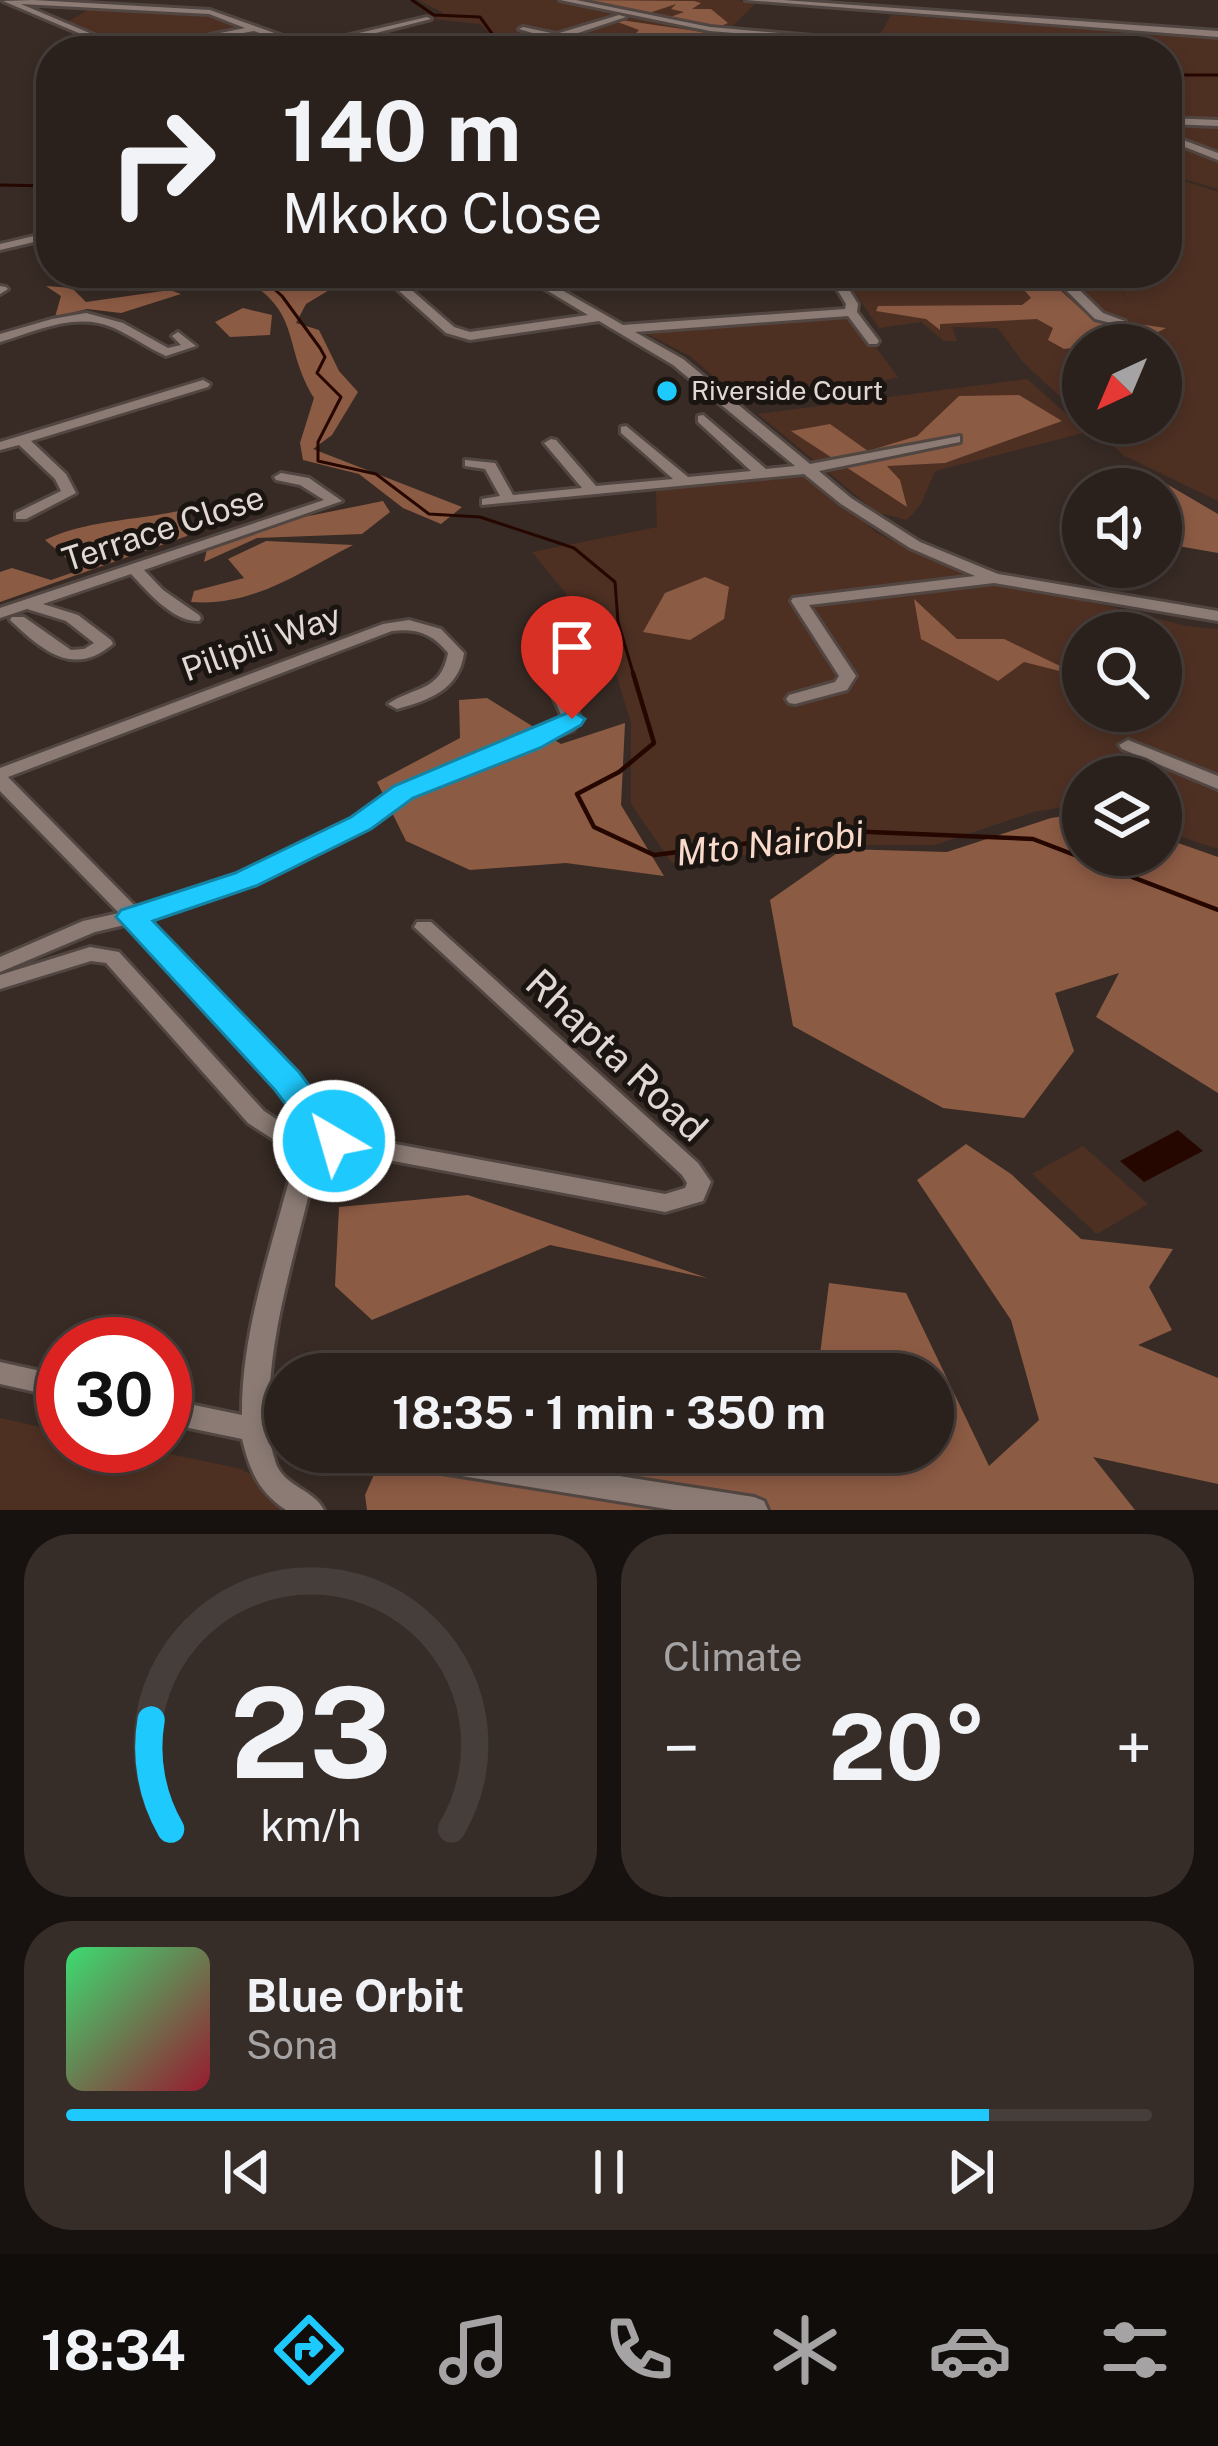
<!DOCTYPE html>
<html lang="en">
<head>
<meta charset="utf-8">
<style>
	body { margin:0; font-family:"Public Sans",sans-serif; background:#362d29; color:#f1f3f6; height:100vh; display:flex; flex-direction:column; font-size:45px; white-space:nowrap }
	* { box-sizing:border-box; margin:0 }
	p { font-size:39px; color:#a5a3a3 }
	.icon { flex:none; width:66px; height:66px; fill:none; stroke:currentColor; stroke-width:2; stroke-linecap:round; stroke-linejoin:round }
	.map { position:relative; height:1510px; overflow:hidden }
	.drawer { display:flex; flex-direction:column; gap:24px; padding:24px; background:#17120f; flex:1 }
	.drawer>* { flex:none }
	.top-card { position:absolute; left:36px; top:36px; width:1146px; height:252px; border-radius:48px; box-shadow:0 6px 18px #0003,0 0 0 3px #463e3b; background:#2a201c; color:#f1f3f6; overflow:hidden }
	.needle { width:78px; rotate:224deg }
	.buttons { position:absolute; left:1062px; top:324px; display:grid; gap:24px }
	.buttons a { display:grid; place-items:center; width:120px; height:120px; border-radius:50%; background:#2a201c; box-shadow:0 6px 18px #0003,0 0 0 3px #463e3b; font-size:60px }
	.speed { position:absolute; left:36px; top:1317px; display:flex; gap:24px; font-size:60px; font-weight:700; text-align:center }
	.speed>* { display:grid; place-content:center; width:156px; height:156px; border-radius:50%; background:#2a201c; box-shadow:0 6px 18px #0003,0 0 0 3px #463e3b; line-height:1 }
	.speed .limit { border:18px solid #d22; background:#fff; color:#111 }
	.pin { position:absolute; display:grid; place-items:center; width:102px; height:102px; color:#fff; margin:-123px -51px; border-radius:50% 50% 50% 0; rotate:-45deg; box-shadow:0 0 12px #0007 }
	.pin .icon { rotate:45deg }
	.me { position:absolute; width:132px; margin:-66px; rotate:322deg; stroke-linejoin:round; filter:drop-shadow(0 0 9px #0008) }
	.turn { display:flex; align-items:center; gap:42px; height:252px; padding:0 48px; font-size:54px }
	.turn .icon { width:156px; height:156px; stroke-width:2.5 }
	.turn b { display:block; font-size:84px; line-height:102px }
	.big { font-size:90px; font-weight:700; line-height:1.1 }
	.drawer .widget { flex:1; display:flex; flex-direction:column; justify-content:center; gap:18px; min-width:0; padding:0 42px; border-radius:48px; background:#362d29 }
	.drawer .dial { align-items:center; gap:0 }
	.dial svg { height:312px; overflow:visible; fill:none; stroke:#463e3b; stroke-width:7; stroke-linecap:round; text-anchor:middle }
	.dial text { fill:#f1f3f6; stroke:none }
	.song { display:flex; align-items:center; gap:36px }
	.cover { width:144px; height:144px; border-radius:18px; background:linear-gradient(135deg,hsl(140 70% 55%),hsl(350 70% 35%)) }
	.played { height:12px; border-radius:6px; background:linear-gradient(90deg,#1ec9fd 85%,#463e3b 85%) }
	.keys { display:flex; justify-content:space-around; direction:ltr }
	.heat { display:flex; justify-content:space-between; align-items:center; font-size:66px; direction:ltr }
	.drawer .tiles { flex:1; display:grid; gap:24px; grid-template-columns:1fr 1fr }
	.widget:last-child { grid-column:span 2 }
	.trip { position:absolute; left:264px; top:1353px; width:690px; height:120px; border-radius:60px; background:#2a201c; box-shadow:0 6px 18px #0003,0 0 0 3px #463e3b; font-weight:700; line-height:120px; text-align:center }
	.dock { display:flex; height:192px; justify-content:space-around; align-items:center; background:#110d0b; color:#a5a3a3 }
	.dock .icon { width:84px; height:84px }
	.dock .active { color:#1ec9fd }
	.dock b { font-size:54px; color:#f1f3f6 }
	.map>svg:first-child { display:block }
	.green { fill:#4e3023; fill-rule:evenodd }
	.forest { fill:#8c5b44 }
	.water { fill:#260700 }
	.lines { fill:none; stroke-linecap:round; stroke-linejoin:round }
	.stream-far1 { stroke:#260700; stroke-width:3 }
	.stream { stroke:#260700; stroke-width:4.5 }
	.minor-casing { stroke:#514641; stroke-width:6 }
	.minor { fill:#8b7b74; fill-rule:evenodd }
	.route { fill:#1ec9fd; stroke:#1483a4; stroke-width:3 }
	.poi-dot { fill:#1ec9fd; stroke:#1b1512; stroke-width:4.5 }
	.labels { text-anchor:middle; stroke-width:10; stroke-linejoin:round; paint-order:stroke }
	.far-poi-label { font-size:27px; fill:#e1d8d4; stroke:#1b1512; text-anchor:start }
	.street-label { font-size:33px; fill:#e1d8d4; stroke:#1b1512 }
	.water-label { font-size:36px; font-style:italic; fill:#fadacb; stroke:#1b1512 }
	.near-street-label { font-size:39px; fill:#e1d8d4; stroke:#1b1512 }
</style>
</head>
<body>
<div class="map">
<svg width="1218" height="1510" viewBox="0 0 1218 1510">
	<rect width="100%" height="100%" fill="#382b25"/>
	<!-- green -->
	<g class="green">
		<polygon points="418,0 558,0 662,24 866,41 877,40 891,15 1218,37 1218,189 1187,180 1167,181 1167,51 448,51 494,38 480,24 433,19 444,13"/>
		<polygon points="567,0 736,0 756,3 729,29 629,15"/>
		<polygon points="95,6 214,14 311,51 139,51 65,23"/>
		<polygon points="1188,182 1218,192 1218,501 1123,455 1089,423 1161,423 1161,345 1083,345 1083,418 1022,361 998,328 952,327 957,341 944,341 921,322 879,328 841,273 1109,273 1130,305 1111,273 1167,273 1167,183"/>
		<polygon points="852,315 898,377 879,382 882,390 745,404 690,356 639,330"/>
		<polygon points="1027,379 1087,432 935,471 921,504 907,520 876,512 758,414"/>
		<path d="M804 472 876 532 932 561 1186 626 1218 629V849L1161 830V777H1083V804L1033 812 935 845H839L672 863 631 804V723L607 644 532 552 657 527 656 490ZM1083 633H1161V711H1083Z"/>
		<polygon points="1083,1146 1148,1204 1097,1234 1032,1174"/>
		<polygon points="0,1418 63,1432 63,1446 132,1446 241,1469 314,1510 0,1510"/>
	</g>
	<!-- forest -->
	<g class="forest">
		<polygon points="574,0 694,1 701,3 692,9 711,9 728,23 718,27 665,19 684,12 671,9 676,4 643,15"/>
		<polygon points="607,18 703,32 709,51 676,45 687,51 624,51 666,43 633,36 639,30"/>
		<path d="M232 273H308L307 280 331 289 306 304 296 323 319 330 339 371 358 392 332 435 313 449 462 507 441 524 403 508 359 474 303 460 300 443 314 398C280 342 305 308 232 273Z"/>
		<polygon points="1010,273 1041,273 1090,317 1166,328 1154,334 1102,336 1096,345 1064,349 1048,340 1053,328 1037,319 940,324 940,330 926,319 876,311 878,306 1022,305 1031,298"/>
		<polygon points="46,286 72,288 86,302 170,290 181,294 121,313 87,309 55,317 61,296"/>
		<polygon points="243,308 272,315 270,335 230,337 215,322"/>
		<polygon points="1019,395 1062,421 945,463 887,466 900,480 907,507 791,431 830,424 868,451 917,436 959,396"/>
		<polygon points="1120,470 1165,483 1218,514 1218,553 1161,543 1161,489 1128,489"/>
		<polygon points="383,501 390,512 362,534 257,538 204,562 210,536"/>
		<path d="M179 511 191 522 187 536 0 602V572L12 568 51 580 80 570 45 540C83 521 136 520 179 511Z"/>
		<path d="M266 541 353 545C300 572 253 607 191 602L194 591 244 578 228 559Z"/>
		<polygon points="705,577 729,587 724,619 690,640 643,632 665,593"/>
		<polygon points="914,599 957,639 1004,639 1083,677 1024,662 998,681 921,639"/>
		<polygon points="487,698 561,744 625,723 621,805 664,876 566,863 470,870 406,841 377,782 460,738 459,700"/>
		<polygon points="1083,813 1083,855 1161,855 1161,837 1218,857 1218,1093 1096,1017 1119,973 1055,993 1074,1051 1024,1118 943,1108 793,1026 770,900 843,849 947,852 1051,818"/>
		<polygon points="966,1144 1011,1174 1081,1239 1173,1249 1149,1287 1172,1330 1138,1345 1218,1378 1218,1484 1093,1457 1135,1510 367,1510 365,1495 384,1452 807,1452 820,1472 871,1452 933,1452 933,1374 829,1374 819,1362 829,1283 906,1293 989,1466 1039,1420 1011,1320 917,1180"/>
		<polygon points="468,1195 707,1278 550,1245 372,1320 335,1286 339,1207"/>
	</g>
	<!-- water -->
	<polygon class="water" points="1178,1130 1203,1151 1144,1182 1120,1161"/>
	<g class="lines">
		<!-- stream-far1 -->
		<g class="stream-far1">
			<polyline points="412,0 434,15 480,17 493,35 543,51"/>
			<polyline points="1167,75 1218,75"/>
			<polyline points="0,185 51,186"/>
			<polyline points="256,273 282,296 320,348 325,357 317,373 341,397 318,442 318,461 376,474 429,514 480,517 574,548 615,582 618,622 634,676"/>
		</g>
		<!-- stream -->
		<polyline class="stream" points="633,673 654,743 619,772 577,794 594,827 654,855 846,831 1033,839 1218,910"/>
		<!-- minor casing -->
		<g class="minor-casing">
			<g id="minor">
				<polygon points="33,0 210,10 308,45 427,17 431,19 317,48 322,51 310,51 290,44 248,51 249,48 281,41 254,31 210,39 210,35 245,28 209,14 21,4 132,51 121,51 3,1"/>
				<polygon points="560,0 576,0 710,27 982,51 947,51 710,31"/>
				<polygon points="746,0 783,0 1218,31 1218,37"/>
				<polygon points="619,15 626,17 566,37 623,48 624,51 556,40 519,29 523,27 556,34"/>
				<polygon points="178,42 181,47 145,51 146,49"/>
				<polygon points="1167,118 1218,120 1218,126 1167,124"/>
				<polygon points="1167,134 1218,153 1218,160 1167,140"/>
				<polygon points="51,232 51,238 0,250 0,244"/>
				<polygon points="379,273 392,273 454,327 470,332 588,315 518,273 532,273 623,325 845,309 846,304 827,273 839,273 858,304 857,312 879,341 877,344 869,344 848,316 635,332 683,359 810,464 960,436 960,442 819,471 851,498 920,542 998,574 1218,611 1218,621 994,583 809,605 856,676 847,690 795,704 789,703 786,699 789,695 835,682 839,676 791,601 793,598 975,576 910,548 841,504 804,474 482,505 482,499 500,496 485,469 465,466 465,460 495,463 513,495 582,488 544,443 551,439 556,440 596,486 673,479 621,433 621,427 626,426 688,477 751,471 698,422 698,416 703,415 766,469 795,466 673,365 599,321 470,340 446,333"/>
				<polygon points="1049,273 1062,273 1103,313 1125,321 1119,325 1095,319"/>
				<polygon points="0,286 6,287 8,289 0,294"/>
				<path d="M86 313 123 323 168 348 181 345 172 336 178 332 196 346 166 356C148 348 132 336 114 328 76 311 37 331 0 342V334L52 319Z"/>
				<polygon points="203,380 210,384 208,387 31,441 66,474 76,493 26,519 16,519 16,513 61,491 55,479 19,445 0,450 0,442"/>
				<path d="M281 473 309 478 342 501 144 570 163 590 199 615 201 618 199 621C173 622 148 592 131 574L43 604 78 615 111 640 113 644C73 678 42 650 10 620L12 617H24L71 650 84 649 94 643 66 621 27 609 0 618V608L324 500 300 485 276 480 274 477Z"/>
				<path d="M409 620 441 629 464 653C459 690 429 700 397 709L388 704C414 686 441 692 448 653 433 634 417 628 392 631L8 777 138 909 238 876 354 819 397 788 561 722 563 719 546 681 555 676 561 677 581 719 573 730 411 796 368 827 252 884 149 920 263 1041 341 1134 665 1194 685 1188 687 1183 682 1175 414 927 417 922H431L698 1163 711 1182 703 1201 665 1212 335 1150 318 1156C299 1243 267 1331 269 1421L285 1424V1448L271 1445C271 1447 276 1464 277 1466 287 1487 314 1490 324 1510H286C258 1491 250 1471 242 1439L165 1423V1399L242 1415C241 1327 275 1239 296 1154L248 1123 106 963 91 961 0 989V975L90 947 119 952 264 1111 310 1141 318 1138 247 1052 129 924 95 932 0 972V957L83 921 119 913 0 791V768L383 624Z"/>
				<polygon points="1128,740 1218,776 1218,789 1122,749 1119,745"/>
				<polygon points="0,1362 63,1376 63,1398 0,1384"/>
				<polygon points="372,1452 464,1452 754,1497 764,1501 768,1510 673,1510 386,1464 376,1461"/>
			</g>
		</g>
		<!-- minor -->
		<use href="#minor" class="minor"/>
	</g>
	<!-- route -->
	<polygon class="route" points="572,711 585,719 581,725 540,748 413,798 371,829 256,886 153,921 299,1072 351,1141 346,1151 321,1151 275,1090 116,917 121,910 235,873 351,817 394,786"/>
	<!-- markers -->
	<circle class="poi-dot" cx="667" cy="391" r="12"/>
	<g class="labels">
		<!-- far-poi labels -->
		<g class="far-poi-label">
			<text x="691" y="400">Riverside Court</text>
		</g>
		<!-- street labels -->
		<g class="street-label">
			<text transform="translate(163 528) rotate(-18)" y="12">Terrace Close</text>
			<text transform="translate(261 642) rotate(-20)" y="12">Pilipili Way</text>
		</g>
		<!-- water labels -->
		<g class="water-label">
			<text transform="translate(770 843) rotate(-6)" y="13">Mto Nairobi</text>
		</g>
		<!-- near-street labels -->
		<g class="near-street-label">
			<text transform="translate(617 1055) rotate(43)" y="14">Rhapta Road</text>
		</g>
	</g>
</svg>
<div class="buttons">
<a><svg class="needle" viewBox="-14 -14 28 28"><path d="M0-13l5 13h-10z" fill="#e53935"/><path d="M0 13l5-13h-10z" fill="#a5a3a3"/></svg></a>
<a><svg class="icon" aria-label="sound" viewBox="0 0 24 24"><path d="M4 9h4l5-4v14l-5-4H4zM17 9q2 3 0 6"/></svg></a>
<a><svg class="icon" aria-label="search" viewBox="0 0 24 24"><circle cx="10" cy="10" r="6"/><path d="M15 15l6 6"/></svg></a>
<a><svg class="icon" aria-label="layers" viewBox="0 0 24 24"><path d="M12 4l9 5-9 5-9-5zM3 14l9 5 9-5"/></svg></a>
</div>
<div class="speed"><div class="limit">30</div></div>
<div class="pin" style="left:572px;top:719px;background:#d93025"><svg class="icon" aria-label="arrive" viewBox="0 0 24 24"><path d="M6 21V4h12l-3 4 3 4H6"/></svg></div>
<svg class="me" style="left:334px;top:1141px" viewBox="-20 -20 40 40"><circle r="17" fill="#1ec9fd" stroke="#fff" stroke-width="3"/><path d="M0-11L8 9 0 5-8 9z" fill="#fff"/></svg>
<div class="trip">18:35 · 1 min · 350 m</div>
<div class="top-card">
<div class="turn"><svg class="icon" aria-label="right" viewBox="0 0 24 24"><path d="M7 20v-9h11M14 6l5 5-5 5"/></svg><div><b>140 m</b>Mkoko Close</div></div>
</div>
</div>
<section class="drawer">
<div class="tiles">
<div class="widget dial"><svg viewBox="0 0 100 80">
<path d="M14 69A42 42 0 1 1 86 69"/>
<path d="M14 69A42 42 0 0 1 9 41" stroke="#1ec9fd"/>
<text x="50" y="56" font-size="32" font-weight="700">23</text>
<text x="50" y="72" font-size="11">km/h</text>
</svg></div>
<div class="widget"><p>Climate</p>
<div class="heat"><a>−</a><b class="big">20°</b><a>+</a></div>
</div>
<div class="widget">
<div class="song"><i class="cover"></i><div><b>Blue Orbit</b><p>Sona</p></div></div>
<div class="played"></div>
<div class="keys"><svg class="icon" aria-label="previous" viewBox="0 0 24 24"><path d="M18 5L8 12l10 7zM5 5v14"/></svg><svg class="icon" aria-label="pause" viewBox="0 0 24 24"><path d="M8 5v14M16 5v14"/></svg><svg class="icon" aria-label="next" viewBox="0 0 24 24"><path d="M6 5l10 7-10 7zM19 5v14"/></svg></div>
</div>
</div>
</section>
<nav class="dock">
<b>18:34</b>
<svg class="icon active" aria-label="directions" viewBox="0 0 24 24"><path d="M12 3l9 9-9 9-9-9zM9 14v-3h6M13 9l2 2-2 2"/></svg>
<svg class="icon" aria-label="music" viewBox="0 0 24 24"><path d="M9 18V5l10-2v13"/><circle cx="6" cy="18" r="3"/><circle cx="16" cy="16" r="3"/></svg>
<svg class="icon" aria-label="phone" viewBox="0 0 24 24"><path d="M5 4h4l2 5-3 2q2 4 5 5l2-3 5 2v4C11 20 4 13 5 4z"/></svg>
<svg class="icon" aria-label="climate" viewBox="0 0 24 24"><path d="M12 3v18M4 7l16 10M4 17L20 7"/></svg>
<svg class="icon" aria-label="car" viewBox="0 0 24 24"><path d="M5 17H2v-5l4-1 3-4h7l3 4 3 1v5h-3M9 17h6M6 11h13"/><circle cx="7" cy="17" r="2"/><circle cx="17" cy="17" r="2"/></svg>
<svg class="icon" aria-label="filters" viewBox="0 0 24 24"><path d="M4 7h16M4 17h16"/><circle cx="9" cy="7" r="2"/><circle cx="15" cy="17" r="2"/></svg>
</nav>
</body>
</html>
